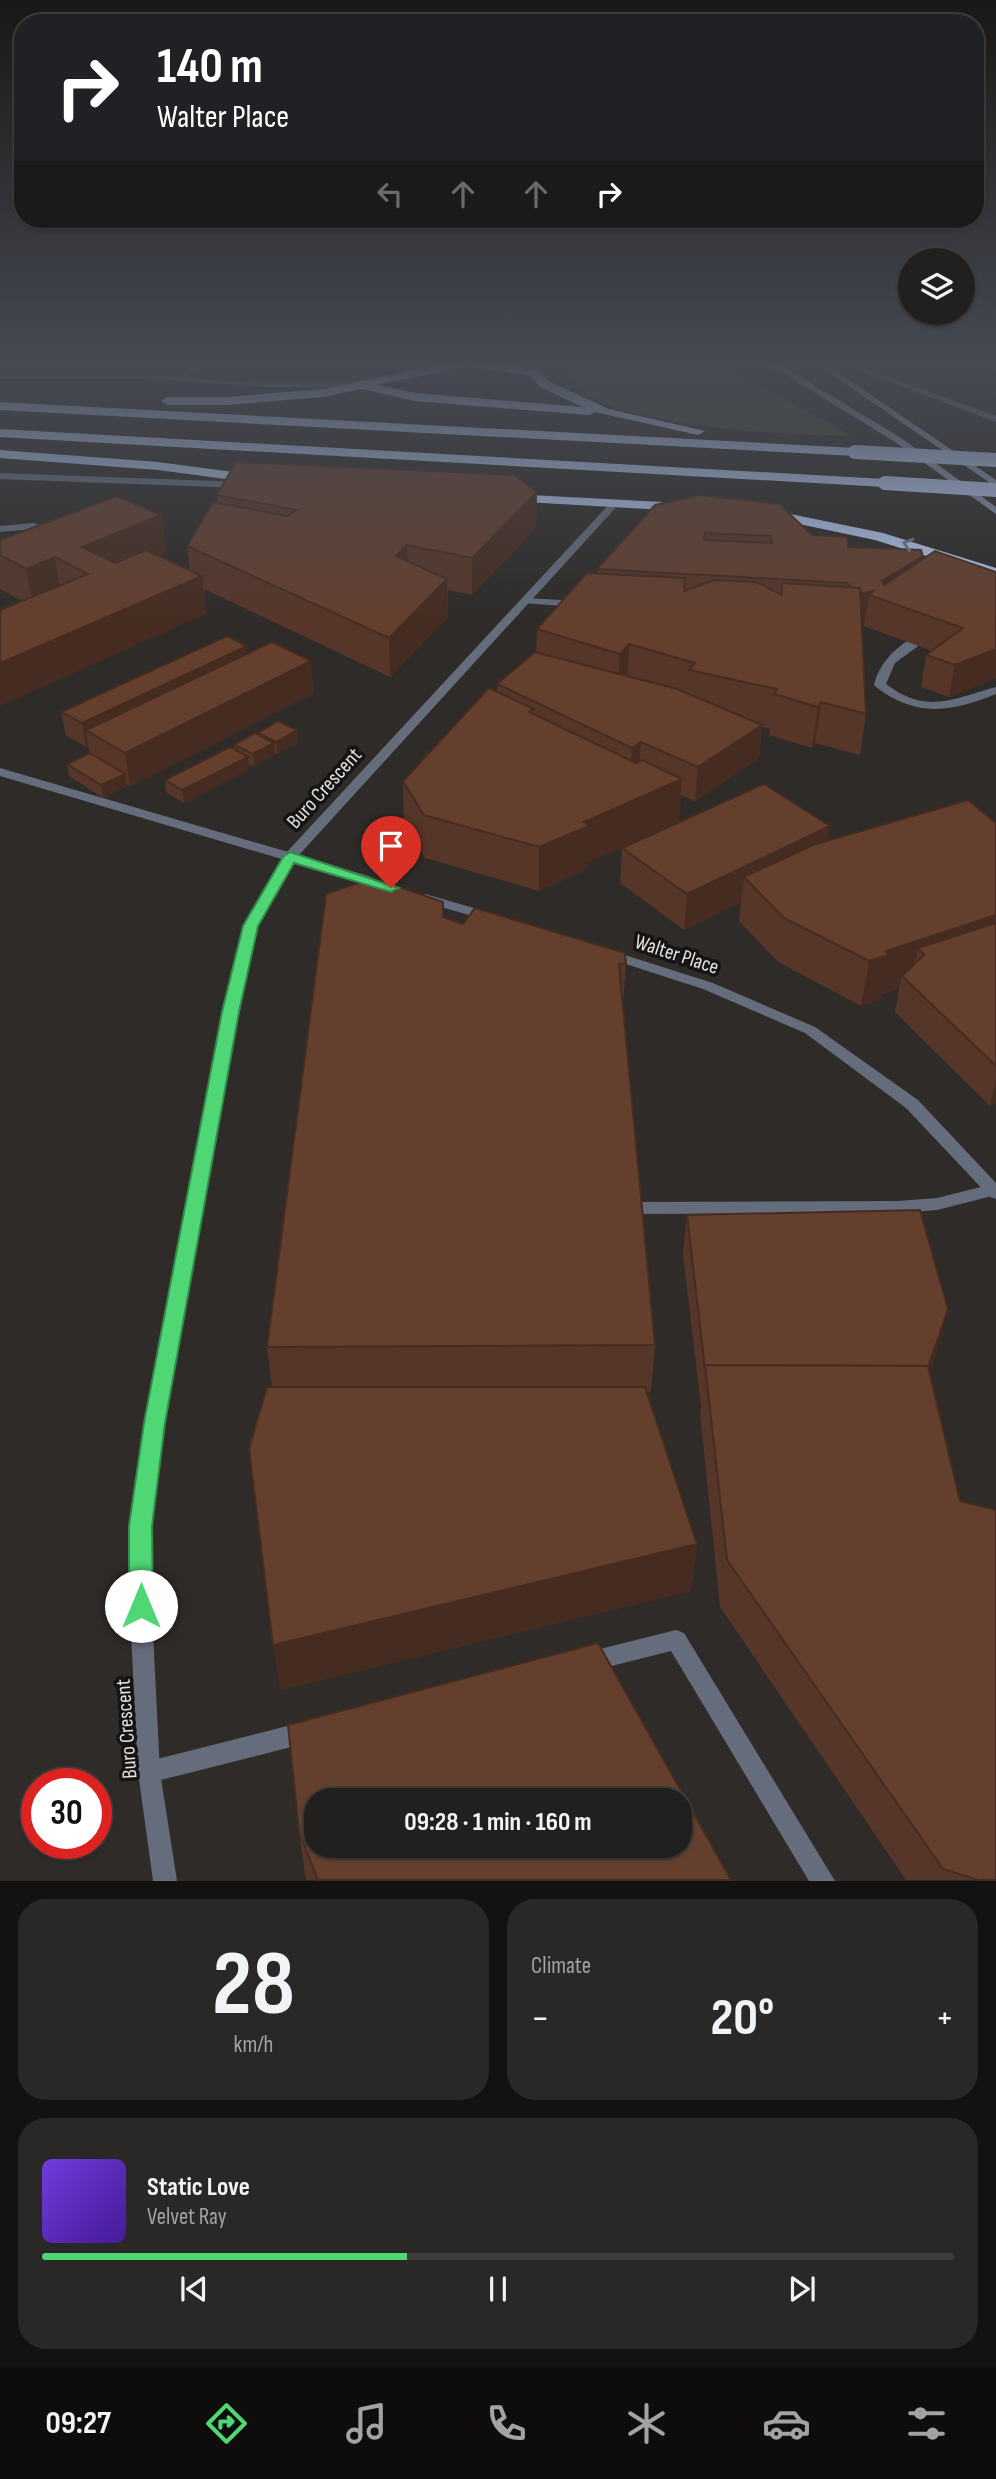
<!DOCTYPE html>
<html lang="en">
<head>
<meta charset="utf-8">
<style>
	body { margin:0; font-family:"Sofia Sans Condensed",sans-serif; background:#2a2827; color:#f1f3f6; height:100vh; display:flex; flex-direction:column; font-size:26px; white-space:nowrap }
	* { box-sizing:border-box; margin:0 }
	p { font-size:23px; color:#a2a3a4 }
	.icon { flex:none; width:38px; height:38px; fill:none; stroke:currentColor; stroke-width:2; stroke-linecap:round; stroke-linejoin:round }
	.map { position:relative; height:1881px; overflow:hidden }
	.details { display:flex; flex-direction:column; gap:18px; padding:18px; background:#131210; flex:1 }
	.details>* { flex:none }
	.banner { position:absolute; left:14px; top:14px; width:970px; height:214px; border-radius:28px; box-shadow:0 2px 5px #0004,0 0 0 2px #3f3e3c; background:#202124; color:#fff; overflow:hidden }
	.controls { position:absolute; left:898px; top:248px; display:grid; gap:14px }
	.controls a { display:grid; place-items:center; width:77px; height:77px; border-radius:50%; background:#22201e; box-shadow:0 2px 5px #0004,0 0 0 2px #3f3e3c; font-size:35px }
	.speed { position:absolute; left:21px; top:1768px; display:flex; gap:14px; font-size:35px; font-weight:700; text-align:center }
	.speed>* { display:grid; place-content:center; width:91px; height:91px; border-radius:50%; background:#22201e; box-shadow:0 2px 5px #0004,0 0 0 2px #3f3e3c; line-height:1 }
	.speed .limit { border:10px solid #d22; background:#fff; color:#111 }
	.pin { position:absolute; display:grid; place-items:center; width:60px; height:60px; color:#fff; margin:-72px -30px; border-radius:50% 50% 50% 0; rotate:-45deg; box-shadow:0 0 7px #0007 }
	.pin .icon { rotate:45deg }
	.me { position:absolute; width:77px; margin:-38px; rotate:0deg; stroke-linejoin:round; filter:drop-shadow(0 0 5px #0008) }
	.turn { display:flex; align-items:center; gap:24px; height:147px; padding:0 28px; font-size:32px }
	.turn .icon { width:91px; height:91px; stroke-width:2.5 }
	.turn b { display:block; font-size:49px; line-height:60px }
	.lanes { display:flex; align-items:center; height:66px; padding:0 28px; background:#0003; justify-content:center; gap:35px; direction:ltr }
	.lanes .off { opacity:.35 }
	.big { font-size:52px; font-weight:700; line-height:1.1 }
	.details .widget { flex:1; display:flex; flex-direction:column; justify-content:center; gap:10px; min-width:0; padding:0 24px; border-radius:28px; background:#2a2827 }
	.details .dial { align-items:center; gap:0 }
	.dial b { font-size:91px; line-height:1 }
	.song { display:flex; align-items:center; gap:21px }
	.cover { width:84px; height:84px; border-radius:10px; background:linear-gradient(135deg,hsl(260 70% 55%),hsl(260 70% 35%)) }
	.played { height:7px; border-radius:4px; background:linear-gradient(90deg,#4fd675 40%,#3f3e3c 40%) }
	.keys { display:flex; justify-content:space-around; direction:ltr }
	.heat { display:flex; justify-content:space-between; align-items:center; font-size:38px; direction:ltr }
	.details .tiles { flex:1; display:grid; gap:18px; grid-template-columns:1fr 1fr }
	.widget:last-child { grid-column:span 2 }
	.trip { position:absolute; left:304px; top:1788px; width:388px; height:70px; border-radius:28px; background:#22201e; box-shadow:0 2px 5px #0004,0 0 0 2px #3f3e3c; font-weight:700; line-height:70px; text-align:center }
	.dock { display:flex; height:112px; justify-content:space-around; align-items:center; background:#0e0d0c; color:#a2a3a4 }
	.dock .icon { width:49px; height:49px }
	.dock .on { color:#4fd675 }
	.dock b { font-size:32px; color:#f1f3f6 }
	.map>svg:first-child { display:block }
	.green { fill:#474930 }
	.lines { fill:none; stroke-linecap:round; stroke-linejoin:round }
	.lane { fill:#656d7c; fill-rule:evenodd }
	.street { fill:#656d7c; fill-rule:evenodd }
	.secondary { fill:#8491aa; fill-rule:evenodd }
	.highway { fill:#b3c7ed; fill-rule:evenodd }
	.highway-bridge { stroke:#b3c7ed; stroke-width:14 }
	.wall { fill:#563628 }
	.shaded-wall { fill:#462c20 }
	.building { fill:#643f2e; stroke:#462c20; stroke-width:2; fill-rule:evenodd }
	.oneway { stroke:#6c768b }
	.route { fill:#4fd675; stroke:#338b4c; stroke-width:2 }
	.labels { text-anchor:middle; stroke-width:7; stroke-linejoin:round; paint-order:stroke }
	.street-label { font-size:21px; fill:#e3e2e0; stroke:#151413 }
</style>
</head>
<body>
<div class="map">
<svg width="996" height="1881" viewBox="0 0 996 1881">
	<rect width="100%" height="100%" fill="#2e2b28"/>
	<!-- green -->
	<path class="green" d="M571 363H721L851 436C798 434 581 430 566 370Z"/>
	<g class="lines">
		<!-- lane -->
		<g class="lane">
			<polygon points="202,363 212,363 180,381 173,379"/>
			<polygon points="33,523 60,530 55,533 33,529 0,532 0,526"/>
			<polygon points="525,598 579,601 584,604 579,607 521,603 521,599"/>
			<path d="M928 631 932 632V636L895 663 886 684C927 715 952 699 996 687V694C952 712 916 718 876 687L874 685C880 659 904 639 928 631Z"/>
			<polygon points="0,768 295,854 297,857 290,861 285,860 0,776"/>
			<polygon points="993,1184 996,1185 996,1195 937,1210 898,1213 625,1214 619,1212 617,1208 619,1204 625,1202 898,1201 937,1198"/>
			<polygon points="676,1630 684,1633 835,1881 809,1881 671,1651 588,1672 580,1669 577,1662 580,1655 588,1652"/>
			<polygon points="307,1721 315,1724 318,1732 315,1740 307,1743 149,1783 141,1780 138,1772 141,1764 149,1761"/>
		</g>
		<!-- street -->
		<g class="street">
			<polygon points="840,363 851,363 996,416 996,422"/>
			<polygon points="0,375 147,375 263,383 359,383 363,385 359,387 263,387 147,379 0,379"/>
			<polygon points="0,473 242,482 247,485 242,488 0,479"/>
			<polygon points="612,501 620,503 299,855 391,883 393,886 391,889 381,889 294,862 258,926 238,1012 165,1423 151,1526 153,1633 160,1772 177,1881 153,1881 138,1772 131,1633 131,1526 145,1423 224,1012 244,926 285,854"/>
			<polygon points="425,894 495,914 497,917 490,921 420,901 418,898"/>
			<polygon points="609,950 713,983 815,1027 918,1100 996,1183 996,1199 990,1197 906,1108 805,1033 703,989 604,957 602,954"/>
		</g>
		<!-- secondary -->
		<g class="secondary">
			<polygon points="767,363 777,363 901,438 996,507 996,514 895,442"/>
			<polygon points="815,363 824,363 996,480 996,487"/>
		</g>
		<!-- highway -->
		<g class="highway">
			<path d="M449 363H494L538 370 550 382 609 409 705 431 698 435 595 412 589 415 415 401 362 389 323 397 228 405H167L161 401 167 397H228L323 389ZM469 366 530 376 542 388 583 407 415 393 377 385Z"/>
			<polygon points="762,363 779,363 782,366 776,370"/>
			<polygon points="0,402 855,448 862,452 855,456 0,410"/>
			<polygon points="0,429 885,479 892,483 885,487 0,437"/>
			<polygon points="0,450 158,462 256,475 263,479 256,483 158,470 0,458"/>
			<polygon points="511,494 682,503 689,507 682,511 506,501 506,495"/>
			<polygon points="766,509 883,533 996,568 996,578 875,540 761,516 761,510"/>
		</g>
		<!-- highway-bridge -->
		<g class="highway-bridge">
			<polyline points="855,452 996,460"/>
			<polyline points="885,483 996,490"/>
		</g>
	</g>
	<!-- wall -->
	<g class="wall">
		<polygon points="158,363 201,363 195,368"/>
		<polygon points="889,363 954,363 919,374"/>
		<polygon points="975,363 996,363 996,371"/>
		<polygon points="537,492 536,528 472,595 448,590 448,617 390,677 204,589 206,614 22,601 0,589 0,540 161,515 166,552 157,555 190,570 187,546 218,503 217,495"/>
		<polygon points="655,505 812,535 848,547 923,556 923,559 996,572 996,678 949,697 921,687 926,655 932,651 864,626 864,623 862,624 866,714 860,755 815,743 812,748 769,735 770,729 762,727 759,758 695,801 681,795 679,821 587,863 587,869 539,891 425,858 404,823 403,781 497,692 497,684 536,652 537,629 597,574 597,569"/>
		<polygon points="248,654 314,693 130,786 126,784 127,786 103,798 69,776 67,764 90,753 88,746 86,747 66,735 61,712"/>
		<polygon points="297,730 298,743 277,754 275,753 275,755 254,767 249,764 249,769 184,803 166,792 165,780 234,749 234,745 258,735 258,733"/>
		<polygon points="996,823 996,1103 990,1106 895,1012 899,988 882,994 881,999 861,1006 778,962 739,921 741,902 684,930 620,883 622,848 828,840"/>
		<polygon points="443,917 463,924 626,964 623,1006 655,1345 651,1392 647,1392 697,1544 691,1591 280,1690 272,1387 267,1347"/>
		<polygon points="687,1215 938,1347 929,1374 996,1880 906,1880 720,1607 700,1412 701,1407 683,1253"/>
		<polygon points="299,1832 731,1880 307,1880 305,1875"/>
	</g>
	<!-- shaded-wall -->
	<g class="shaded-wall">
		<polygon points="194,363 201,363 195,368"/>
		<polygon points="921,363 954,363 919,374"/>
		<polygon points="537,492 536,528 472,595 472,558"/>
		<polygon points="161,515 166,552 89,583 82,547"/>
		<polygon points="407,545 408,582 396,556"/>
		<polygon points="923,556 918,586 891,603 882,581"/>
		<polygon points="55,557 61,595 33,606 26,569"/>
		<polygon points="202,576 206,614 0,706 0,663"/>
		<polygon points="447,579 448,617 390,677 389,638"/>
		<polygon points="873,591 869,595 864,623 854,626 859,595"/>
		<polygon points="629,644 627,684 618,693 620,654"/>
		<polygon points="247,646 249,668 86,730 88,746 86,747 82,723"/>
		<polygon points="996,649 996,678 949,697 955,665"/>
		<polygon points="311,661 314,693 130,786 125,753"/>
		<polygon points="821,702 815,743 812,748 818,707"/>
		<polygon points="762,725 759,758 695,801 698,767"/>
		<polygon points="297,730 298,743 277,754 276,742"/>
		<polygon points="641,742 639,776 630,781 632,748"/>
		<polygon points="274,743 275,755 254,767 253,754"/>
		<polygon points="248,757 249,769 184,803 182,790"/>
		<polygon points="125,774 127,786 103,798 101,785"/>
		<polygon points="682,779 679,821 587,863 587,869 539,891 539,847 584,822"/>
		<polygon points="830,826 825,860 744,877 741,902 684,930 687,894"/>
		<polygon points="996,915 996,956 924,955 918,948 911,984 902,976 899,988 882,994 881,999 861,1006 869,961 886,951"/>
		<polygon points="996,1079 996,1103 990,1106"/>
		<polygon points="948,1309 938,1347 916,1412 926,1374"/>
		<polygon points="697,1544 691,1591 280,1690 273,1645"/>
	</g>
	<!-- building -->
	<g class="building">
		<polygon points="236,462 514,475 537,492 472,558 407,545 396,556 447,579 389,638 187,546 213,502 287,516 296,510 217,495"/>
		<path d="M700 495 779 504 812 535 847 537 848 547 921 550 923 556 882 581 884 585 935 551 996 572V649L955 665 926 655 963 628 869 595 873 591 861 594 860 588 851 587 847 583 597 569 655 505ZM705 533 771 536 772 543 704 540Z"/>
		<polygon points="117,496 161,515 82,547 115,563 146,550 202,576 0,663 0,610 88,574 55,557 26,569 0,555 0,540"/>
		<polygon points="587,573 685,578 684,591 714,580 756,582 782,595 782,583 860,588 866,714 821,702 818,707 774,694 777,689 689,670 695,663 629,644 620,654 537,629"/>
		<polygon points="227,636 247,646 82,723 61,712"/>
		<polygon points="272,642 311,661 125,753 86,730"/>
		<polygon points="535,652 677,689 762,725 698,767 641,742 632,748 497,684"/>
		<polygon points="489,688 534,709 529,712 636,763 642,760 682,779 584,822 589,826 539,847 424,815 403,781"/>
		<polygon points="278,721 297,730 276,742 258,733"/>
		<polygon points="255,733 274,743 253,754 234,745"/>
		<polygon points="230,747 248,757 182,790 165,780"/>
		<polygon points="90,753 125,774 101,785 67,764"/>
		<polygon points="764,784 830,826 687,894 622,848"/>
		<polygon points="968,800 996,823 996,915 886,951 889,955 869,961 784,918 744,877 813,845"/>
		<polygon points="373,878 443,902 443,917 463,924 475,908 625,953 626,964 619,964 655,1345 267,1347 326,894"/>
		<polygon points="996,923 996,1066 902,976 924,955 918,948"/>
		<polygon points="920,1210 948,1309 928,1367 928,1366 705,1365 705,1369 687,1215"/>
		<polygon points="705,1365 928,1366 960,1501 996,1510 996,1880 978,1880 943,1869 727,1560"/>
		<polygon points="267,1387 645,1387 697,1544 273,1645 249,1449"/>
		<path d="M598 1643 731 1880H318L299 1832 288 1725ZM317 1801H681V1846H317Z"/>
	</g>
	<!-- one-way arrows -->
	<defs><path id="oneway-chevron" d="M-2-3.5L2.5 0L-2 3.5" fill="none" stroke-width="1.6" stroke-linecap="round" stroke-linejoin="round" transform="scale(1.75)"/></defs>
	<use class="oneway" href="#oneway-chevron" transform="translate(908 544) rotate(-164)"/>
	<!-- sky -->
	<linearGradient id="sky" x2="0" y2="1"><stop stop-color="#191816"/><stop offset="0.58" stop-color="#464a53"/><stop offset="1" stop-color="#464a53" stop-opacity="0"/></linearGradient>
	<rect width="996" height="626" fill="url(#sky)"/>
	<!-- route -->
	<polygon class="route" points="290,852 399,888 391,892 294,863 258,926 239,1012 165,1423 152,1526 153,1606 150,1614 141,1617 133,1614 129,1606 129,1526 144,1423 222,1012 243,926 283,857"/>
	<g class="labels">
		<!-- street labels -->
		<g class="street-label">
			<text transform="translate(324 788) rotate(-48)" y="7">Buro Crescent</text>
			<text transform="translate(677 954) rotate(18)" y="7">Walter Place</text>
			<text transform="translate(126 1729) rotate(-94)" y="7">Buro Crescent</text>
		</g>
	</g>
</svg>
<div class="controls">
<a><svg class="icon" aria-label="layers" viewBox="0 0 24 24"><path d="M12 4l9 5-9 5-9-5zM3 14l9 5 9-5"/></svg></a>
</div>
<div class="speed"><div class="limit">30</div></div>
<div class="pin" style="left:391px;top:888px;background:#d93025"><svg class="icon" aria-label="arrive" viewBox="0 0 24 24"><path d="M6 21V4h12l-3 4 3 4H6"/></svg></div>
<svg class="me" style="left:141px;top:1606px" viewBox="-20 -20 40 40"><circle r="19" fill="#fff"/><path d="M0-13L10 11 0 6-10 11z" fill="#4fd675"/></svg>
<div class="trip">09:28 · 1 min · 160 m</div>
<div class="banner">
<div class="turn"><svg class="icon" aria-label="right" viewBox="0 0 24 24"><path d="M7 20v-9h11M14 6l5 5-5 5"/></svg><div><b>140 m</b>Walter Place</div></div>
<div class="lanes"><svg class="icon off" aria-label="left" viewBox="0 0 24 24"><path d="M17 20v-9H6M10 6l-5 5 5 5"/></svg><svg class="icon off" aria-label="ahead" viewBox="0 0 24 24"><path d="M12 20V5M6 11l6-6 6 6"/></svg><svg class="icon off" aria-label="ahead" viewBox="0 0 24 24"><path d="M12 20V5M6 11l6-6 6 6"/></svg><svg class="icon" aria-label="right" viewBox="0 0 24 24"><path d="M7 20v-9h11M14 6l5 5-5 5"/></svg></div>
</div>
</div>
<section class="details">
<div class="tiles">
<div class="widget dial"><b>28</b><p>km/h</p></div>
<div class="widget"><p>Climate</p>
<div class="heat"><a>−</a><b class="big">20°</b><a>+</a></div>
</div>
<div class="widget">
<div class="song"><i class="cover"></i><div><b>Static Love</b><p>Velvet Ray</p></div></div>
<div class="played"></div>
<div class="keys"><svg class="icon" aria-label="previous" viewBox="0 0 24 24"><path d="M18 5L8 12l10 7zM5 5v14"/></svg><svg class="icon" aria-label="pause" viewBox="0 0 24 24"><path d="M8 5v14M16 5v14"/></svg><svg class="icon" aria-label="next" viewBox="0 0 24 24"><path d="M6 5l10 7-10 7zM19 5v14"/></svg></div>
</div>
</div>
</section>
<nav class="dock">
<b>09:27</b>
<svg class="icon on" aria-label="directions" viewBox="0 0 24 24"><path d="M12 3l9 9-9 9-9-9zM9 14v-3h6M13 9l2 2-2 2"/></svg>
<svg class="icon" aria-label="music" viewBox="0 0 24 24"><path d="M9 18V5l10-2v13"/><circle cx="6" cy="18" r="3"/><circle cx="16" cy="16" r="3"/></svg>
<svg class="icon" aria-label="phone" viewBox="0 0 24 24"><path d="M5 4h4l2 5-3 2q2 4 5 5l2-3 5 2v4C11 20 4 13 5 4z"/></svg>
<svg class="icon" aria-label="climate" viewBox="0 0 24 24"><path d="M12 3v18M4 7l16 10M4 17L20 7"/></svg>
<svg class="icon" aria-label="car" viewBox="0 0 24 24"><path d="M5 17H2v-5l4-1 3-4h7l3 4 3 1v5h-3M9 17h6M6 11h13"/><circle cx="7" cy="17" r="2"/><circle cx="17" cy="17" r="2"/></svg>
<svg class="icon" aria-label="filters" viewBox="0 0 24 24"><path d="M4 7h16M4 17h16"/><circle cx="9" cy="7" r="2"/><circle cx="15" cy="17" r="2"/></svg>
</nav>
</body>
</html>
